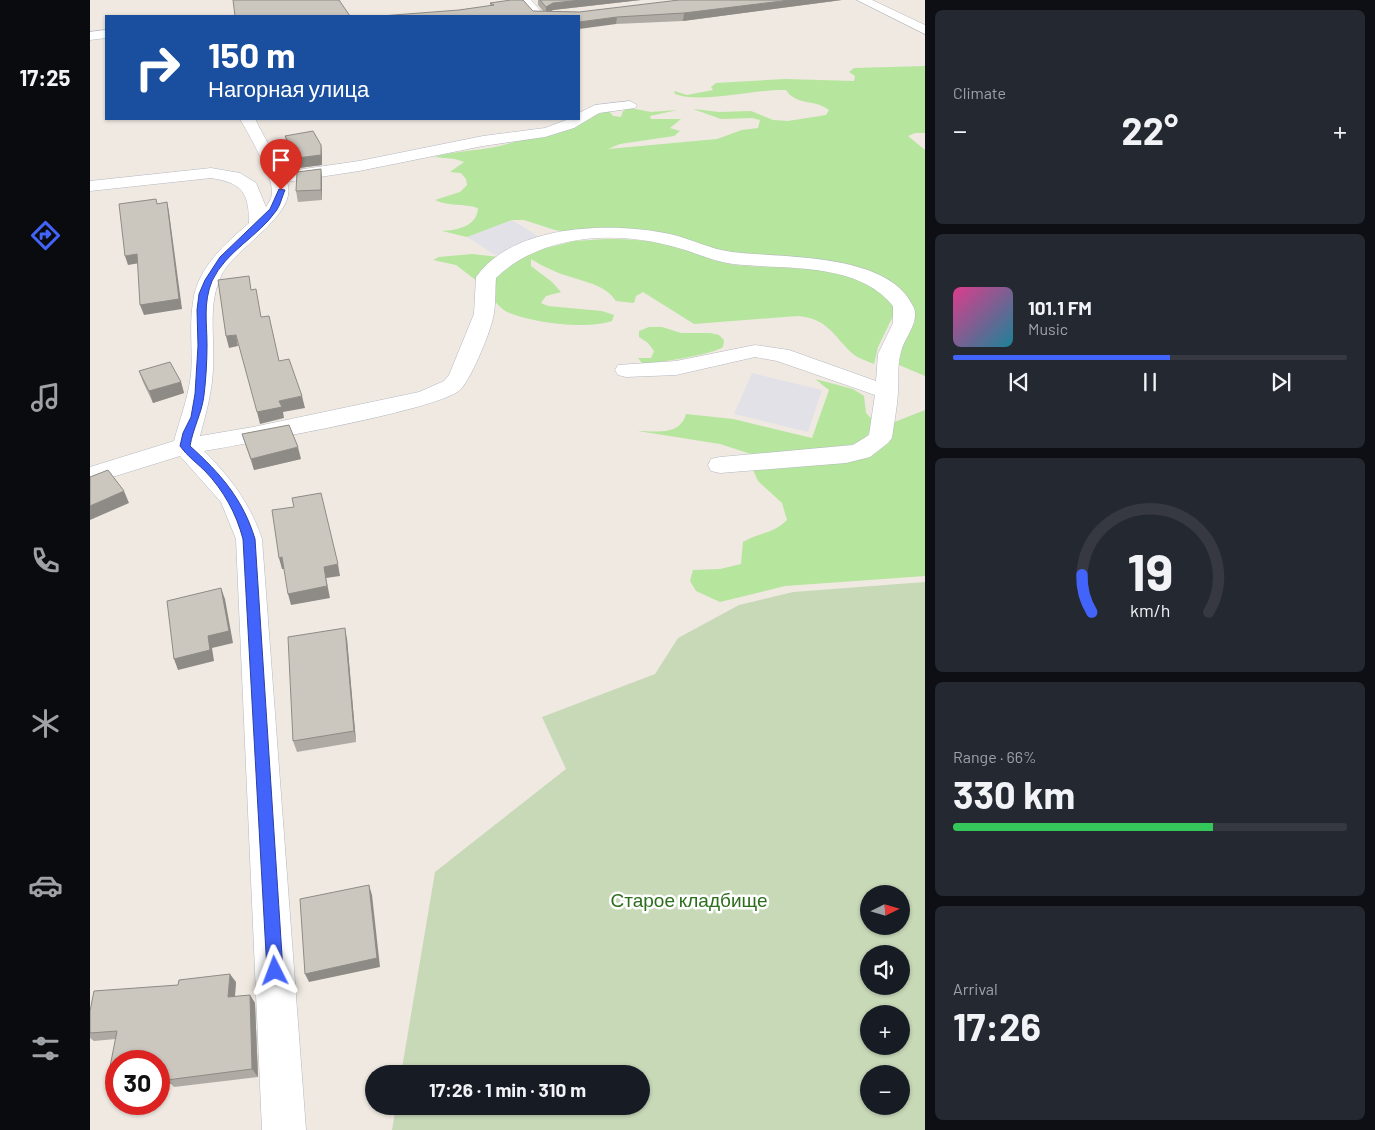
<!DOCTYPE html>
<html lang="en">
<head>
<meta charset="utf-8">
<style>
	body { margin:0; font-family:Barlow,sans-serif; background:#242831; color:#f1f3f6; height:100vh; display:flex; flex-direction:column; font-size:19px; white-space:nowrap }
	* { box-sizing:border-box; margin:0 }
	p { font-size:16px; color:#9ea1a6 }
	.icon { flex:none; width:28px; height:28px; fill:none; stroke:currentColor; stroke-width:2; stroke-linecap:round; stroke-linejoin:round }
	.map { position:relative; flex:1; overflow:hidden }
	.panel { display:flex; flex-direction:column; gap:10px; padding:10px; background:#0d0f14; width:450px }
	.panel>* { flex:none }
	.banner { position:absolute; left:15px; top:15px; width:475px; height:105px; border-radius:0px; box-shadow:0 1px 4px #0004; background:#1a4fa0; color:#fff; overflow:hidden }
	.needle { width:32px; rotate:85deg }
	.fabs { position:absolute; left:770px; top:885px; display:grid; gap:10px }
	.fabs a { display:grid; place-items:center; width:50px; height:50px; border-radius:50%; background:#171b24; box-shadow:0 1px 4px #0004; font-size:25px }
	.speed { position:absolute; left:15px; top:1050px; display:flex; gap:10px; font-size:25px; font-weight:700; text-align:center }
	.speed>* { display:grid; place-content:center; width:65px; height:65px; border-radius:50%; background:#171b24; box-shadow:0 1px 4px #0004; line-height:1 }
	.speed .limit { border:8px solid #d22; background:#fff; color:#111 }
	.pin { position:absolute; display:grid; place-items:center; width:42px; height:42px; color:#fff; margin:-51px -21px; border-radius:50% 50% 50% 0; rotate:-45deg; box-shadow:0 0 5px #0007 }
	.pin .icon { rotate:45deg }
	.me { position:absolute; width:55px; margin:-28px; rotate:357deg; stroke-linejoin:round; filter:drop-shadow(0 0 4px #0008) }
	.turn { display:flex; align-items:center; gap:18px; height:105px; padding:0 20px; font-size:22px }
	.turn .icon { width:65px; height:65px; stroke-width:2.5 }
	.turn b { display:block; font-size:35px; line-height:42px }
	.big { font-size:38px; font-weight:700; line-height:1.1 }
	.panel .tile { flex:1; display:flex; flex-direction:column; justify-content:center; gap:8px; min-width:0; padding:0 18px; border-radius:8px; background:#242831 }
	.panel .dial { align-items:center; gap:0 }
	.dial svg { height:130px; overflow:visible; fill:none; stroke:#363941; stroke-width:7; stroke-linecap:round; text-anchor:middle }
	.dial text { fill:#f1f3f6; stroke:none }
	.song { display:flex; align-items:center; gap:15px }
	.cover { width:60px; height:60px; border-radius:8px; background:linear-gradient(135deg,hsl(330 70% 55%),hsl(190 70% 35%)) }
	.played { height:5px; border-radius:2px; background:linear-gradient(90deg,#4264fb 55%,#363941 55%) }
	.keys { display:flex; justify-content:space-around; direction:ltr }
	.heat { display:flex; justify-content:space-between; align-items:center; font-size:28px; direction:ltr }
	.charge { height:8px; border-radius:4px; background:linear-gradient(90deg,#34c759 66%,#363941 0) }
	.trip { position:absolute; left:275px; top:1065px; width:285px; height:50px; border-radius:25px; background:#171b24; box-shadow:0 1px 4px #0004; font-weight:700; line-height:50px; text-align:center }
	main { display:flex; flex:1; min-height:0 }
	.dock { display:flex; flex-direction:column; width:90px; justify-content:space-around; align-items:center; background:#090b0e; color:#9ea1a6 }
	.dock .icon { width:35px; height:35px }
	.dock .selected { color:#4264fb }
	.dock b { font-size:22px; color:#f1f3f6 }
	.map>svg:first-child { display:block }
	.industrial { fill:#e3e1e8 }
	.green { fill:#b6e59e }
	.cemetery { fill:#c8d9b8; fill-rule:evenodd }
	.lines { fill:none; stroke-linecap:round; stroke-linejoin:round }
	.minor-casing { stroke:#b4b7c1; stroke-width:1 }
	.minor { fill:#fff; fill-rule:evenodd }
	.wall { fill:#afaba4 }
	.shaded-wall { fill:#8e8b86 }
	.building { fill:#cbc7bf; stroke:#8e8b86 }
	.route { fill:#4264fb; stroke:#2b41a3 }
	.labels { text-anchor:middle; stroke-width:5; stroke-linejoin:round; paint-order:stroke }
	.near-park-label { font-size:19px; fill:#2c6e1b; stroke:#fff }
</style>
</head>
<body>
<main>
<nav class="dock">
<b>17:25</b>
<svg class="icon selected" aria-label="directions" viewBox="0 0 24 24"><path d="M12 3l9 9-9 9-9-9zM9 14v-3h6M13 9l2 2-2 2"/></svg>
<svg class="icon" aria-label="music" viewBox="0 0 24 24"><path d="M9 18V5l10-2v13"/><circle cx="6" cy="18" r="3"/><circle cx="16" cy="16" r="3"/></svg>
<svg class="icon" aria-label="phone" viewBox="0 0 24 24"><path d="M5 4h4l2 5-3 2q2 4 5 5l2-3 5 2v4C11 20 4 13 5 4z"/></svg>
<svg class="icon" aria-label="climate" viewBox="0 0 24 24"><path d="M12 3v18M4 7l16 10M4 17L20 7"/></svg>
<svg class="icon" aria-label="car" viewBox="0 0 24 24"><path d="M5 17H2v-5l4-1 3-4h7l3 4 3 1v5h-3M9 17h6M6 11h13"/><circle cx="7" cy="17" r="2"/><circle cx="17" cy="17" r="2"/></svg>
<svg class="icon" aria-label="filters" viewBox="0 0 24 24"><path d="M4 7h16M4 17h16"/><circle cx="9" cy="7" r="2"/><circle cx="15" cy="17" r="2"/></svg>
</nav>
<div class="map">
<svg width="835" height="1130" viewBox="0 0 835 1130">
	<rect width="100%" height="100%" fill="#efe9e1"/>
	<!-- industrial -->
	<g class="industrial">
		<polygon points="422,220 451,238 405,255 377,237"/>
		<polygon points="662,373 732,390 718,432 644,414"/>
	</g>
	<!-- green -->
	<g class="green">
		<path d="M835 66V133H825L818 136 835 150V376L809 365 811 349 825 322 824 311 791 278 634 252 613 245 482 233 465 230 434 220H422L377 237 352 231C367 230 387 227 388 208 373 203 360 207 345 200L370 192 377 185 376 179 371 173 360 172 374 162 365 159 344 157C364 151 385 151 405 147 443 138 482 125 518 110L523 116 531 117 533 111 540 108 561 112 587 110 560 116 561 119H591L580 128 590 131 584 136 530 144 518 149 627 139 652 130 668 128 670 120 662 118 631 119 603 109 629 112 661 111 683 120 698 121 736 115 739 110C726 99 706 106 696 90 664 89 611 104 585 94L584 91 597 95 623 90 621 87 626 83 695 79 764 81 765 76 759 72 764 68Z"/>
		<path d="M516 239C540 239 564 240 587 247 606 253 625 262 645 265 687 270 789 260 805 312L788 347 784 364C778 361 769 359 763 354 743 336 739 319 708 316L604 324 553 292 546 296 544 303 526 301C515 285 498 283 481 277 467 273 454 267 441 259V266L462 282 471 292 456 296 451 303 458 306 512 311 524 315 522 321C496 330 440 323 415 311 411 308 407 304 404 300L403 280 437 253 484 241Z"/>
		<polygon points="382,254 409,257 387,281 366,265 343,260 349,257"/>
		<path d="M559 327H572L591 333H620L629 335 634 340 633 347C624 354 565 364 552 363L548 358H561L564 351 558 343 549 337V331Z"/>
		<path d="M725 379 763 389 774 396 776 413 782 419C782 431 778 437 768 444L664 455 630 444 548 431C566 431 590 436 596 414L643 419 722 438 739 390Z"/>
		<path d="M835 410V576L695 586 630 602 606 591 600 581 603 570 630 569 651 564 653 542C670 532 683 534 697 520L692 503 668 481 663 470 763 460 784 454 798 443 802 423Z"/>
	</g>
	<!-- cemetery -->
	<path class="cemetery" d="M835 582V1130H302L306 1106H551V1074H311L345 872 476 769 452 717 565 674 588 638 649 605 703 592ZM779 894H811V926H779ZM779 954H811V986H779ZM779 1014H811V1046H779ZM779 1074H811V1106H779Z"/>
	<g class="lines">
		<!-- minor casing -->
		<g class="minor-casing">
			<g id="minor">
				<polygon points="429,0 441,0 455,16 443,16"/>
				<polygon points="767,0 782,0 835,25 835,34"/>
				<polygon points="16,30 16,38 0,40 0,32"/>
				<path d="M540 101 547 105 545 108 509 113 484 128 455 137 393 146 269 171 197 182C209 214 146 247 132 274 117 304 125 336 123 369 122 393 116 413 110 436L163 427 329 392 354 381 359 375 384 314 386 277C424 223 523 222 580 234 601 239 620 249 642 252 691 258 798 252 823 306 831 321 814 338 811 352 807 365 809 379 808 393 807 408 804 423 802 438L798 443 780 457 756 463 630 473 621 471 618 465 621 459 630 457 763 445 779 435 785 395 687 361 665 357 586 375 536 377 528 375 525 370 528 365 586 361 665 345 699 350 786 381 788 354 803 323V306C767 261 695 270 643 264 621 261 602 251 581 246 523 230 450 235 406 278 405 290 406 301 404 313 402 329 382 377 371 389 352 410 153 444 114 451 140 477 160 503 172 539L216 1130H172L146 539 131 502 90 456 0 484V467L84 441C90 419 98 398 101 375 103 351 99 326 103 302 107 268 135 244 159 223 159 192 152 183 121 178L0 191V181L121 168 150 173 166 183 176 207C179 202 182 198 182 192 183 176 158 133 150 119H165L193 172 269 161 393 136 455 128 479 119H489V113L505 105Z"/>
			</g>
		</g>
		<!-- minor -->
		<use href="#minor" class="minor"/>
	</g>
	<!-- wall -->
	<g class="wall">
		<polygon points="448,0 551,0 463,10 461,11 489,12 752,0 593,21 526,24 369,10 400,6 400,3 443,11 453,11 448,5"/>
		<polygon points="195,136 231,145 232,155 232,165 209,168 197,145"/>
		<polygon points="231,169 232,179 232,200 208,202 206,191"/>
		<polygon points="49,371 91,382 94,393 63,403 53,382"/>
		<polygon points="152,434 211,459 164,470"/>
		<polygon points="257,639 266,742 207,752 203,741"/>
		<polygon points="146,982 145,997 160,995 165,1003 168,1077 84,1087 81,1084 69,1085 69,1061 26,1061 26,1089 17,1082 26,1039 4,1041 0,1038 0,1011"/>
	</g>
	<!-- shaded-wall -->
	<g class="shaded-wall">
		<polygon points="491,0 551,0 463,10 456,14 456,7 463,3"/>
		<polygon points="700,0 752,0 593,21 594,13"/>
		<polygon points="527,17 526,24 489,29 489,22"/>
		<polygon points="231,145 232,155 232,165 209,168 207,158"/>
		<polygon points="231,169 232,179 232,200 231,190"/>
		<polygon points="77,202 79,212 92,309 54,315 50,305"/>
		<polygon points="47,254 50,263 38,265 35,256"/>
		<polygon points="146,335 148,346 139,348 136,336"/>
		<polygon points="91,382 94,393 63,403 59,391"/>
		<polygon points="212,396 215,408 193,412 194,418 170,424 167,412 189,401"/>
		<polygon points="208,447 211,459 164,470 161,459"/>
		<polygon points="34,491 39,503 0,520 0,506"/>
		<polygon points="192,557 195,569 192,569 189,558"/>
		<polygon points="248,564 250,576 236,578 240,598 201,605 198,594 234,567"/>
		<polygon points="131,588 135,599 143,643 122,648 124,661 88,670 84,659 118,636"/>
		<polygon points="255,628 257,639 266,742 264,731"/>
		<polygon points="279,885 282,895 290,967 219,982 215,974"/>
		<polygon points="140,974 146,982 144,1006 138,997"/>
		<polygon points="160,995 165,1003 168,1077 162,1069"/>
	</g>
	<!-- building -->
	<g class="building">
		<polygon points="143,0 249,0 260,16 145,16"/>
		<polygon points="421,0 433,0 443,11 489,12 589,0 700,0 594,13 527,17 489,22 489,16 291,16 369,10 404,5 400,3"/>
		<polygon points="450,0 491,0 463,3 456,7"/>
		<polygon points="223,131 231,145 231,155 207,158 195,136"/>
		<polygon points="231,169 231,190 206,191 207,172"/>
		<polygon points="66,199 67,204 77,202 89,299 50,305 47,254 35,256 29,204"/>
		<polygon points="159,276 161,290 166,289 171,317 179,316 189,361 199,359 212,396 189,401 192,407 167,412 146,335 136,336 128,280"/>
		<polygon points="80,362 91,382 59,391 49,371"/>
		<polygon points="199,425 208,447 161,459 152,434"/>
		<polygon points="18,470 34,491 0,506 0,477"/>
		<polygon points="231,493 248,564 234,567 237,586 198,594 192,557 189,558 182,510 204,507 202,498"/>
		<polygon points="131,588 139,631 118,636 120,650 84,659 77,601"/>
		<polygon points="255,628 264,731 203,741 198,637"/>
		<polygon points="279,885 287,958 215,974 210,899"/>
		<polygon points="140,974 138,997 160,995 162,1069 77,1080 77,1077 69,1077 69,1061 26,1061 26,1081 17,1082 27,1031 0,1033 0,1011 4,991 88,985 89,980"/>
	</g>
	<!-- route -->
	<path class="route" d="M189 189 195 190C192 197 190 206 186 211 168 237 136 251 122 281 113 303 117 323 117 345 117 361 116 379 114 395 112 413 103 428 100 446 130 473 153 499 165 539L193 971 191 977 185 979 179 977 177 971 153 539C146 513 134 491 115 471 107 463 97 456 90 446L93 433 101 417 105 394 108 346 107 310 109 294 115 280 130 257 180 209Z"/>
	<g class="labels">
		<!-- near-park labels -->
		<g class="near-park-label">
			<text x="599" y="907">Старое кладбище</text>
		</g>
	</g>
</svg>
<div class="fabs">
<a><svg class="needle" viewBox="-14 -14 28 28"><path d="M0-13l5 13h-10z" fill="#e53935"/><path d="M0 13l5-13h-10z" fill="#9ea1a6"/></svg></a>
<a><svg class="icon" aria-label="sound" viewBox="0 0 24 24"><path d="M4 9h4l5-4v14l-5-4H4zM17 9q2 3 0 6"/></svg></a>
<a>+</a>
<a>−</a>
</div>
<div class="speed"><div class="limit">30</div></div>
<div class="pin" style="left:191px;top:190px;background:#d93025"><svg class="icon" aria-label="arrive" viewBox="0 0 24 24"><path d="M6 21V4h12l-3 4 3 4H6"/></svg></div>
<svg class="me" style="left:185px;top:971px" viewBox="-20 -20 40 40"><path d="M0-17L14 15 0 8-14 15z" fill="#4264fb" stroke="#fff" stroke-width="4"/></svg>
<div class="trip">17:26 · 1 min · 310 m</div>
<div class="banner">
<div class="turn"><svg class="icon" aria-label="right" viewBox="0 0 24 24"><path d="M7 20v-9h11M14 6l5 5-5 5"/></svg><div><b>150 m</b>Нагорная улица</div></div>
</div>
</div>
<section class="panel">
<div class="tile"><p>Climate</p>
<div class="heat"><a>−</a><b class="big">22°</b><a>+</a></div>
</div>
<div class="tile">
<div class="song"><i class="cover"></i><div><b>101.1 FM</b><p>Music</p></div></div>
<div class="played"></div>
<div class="keys"><svg class="icon" aria-label="previous" viewBox="0 0 24 24"><path d="M18 5L8 12l10 7zM5 5v14"/></svg><svg class="icon" aria-label="pause" viewBox="0 0 24 24"><path d="M8 5v14M16 5v14"/></svg><svg class="icon" aria-label="next" viewBox="0 0 24 24"><path d="M6 5l10 7-10 7zM19 5v14"/></svg></div>
</div>
<div class="tile dial"><svg viewBox="0 0 100 80">
<path d="M14 69A42 42 0 1 1 86 69"/>
<path d="M14 69A42 42 0 0 1 8 46" stroke="#4264fb"/>
<text x="50" y="56" font-size="32" font-weight="700">19</text>
<text x="50" y="72" font-size="11">km/h</text>
</svg></div>
<div class="tile"><p>Range · 66%</p><b class="big">330 km</b><div class="charge"></div></div>
<div class="tile"><p>Arrival</p><b class="big">17:26</b></div>
</section>
</main>
</body>
</html>
